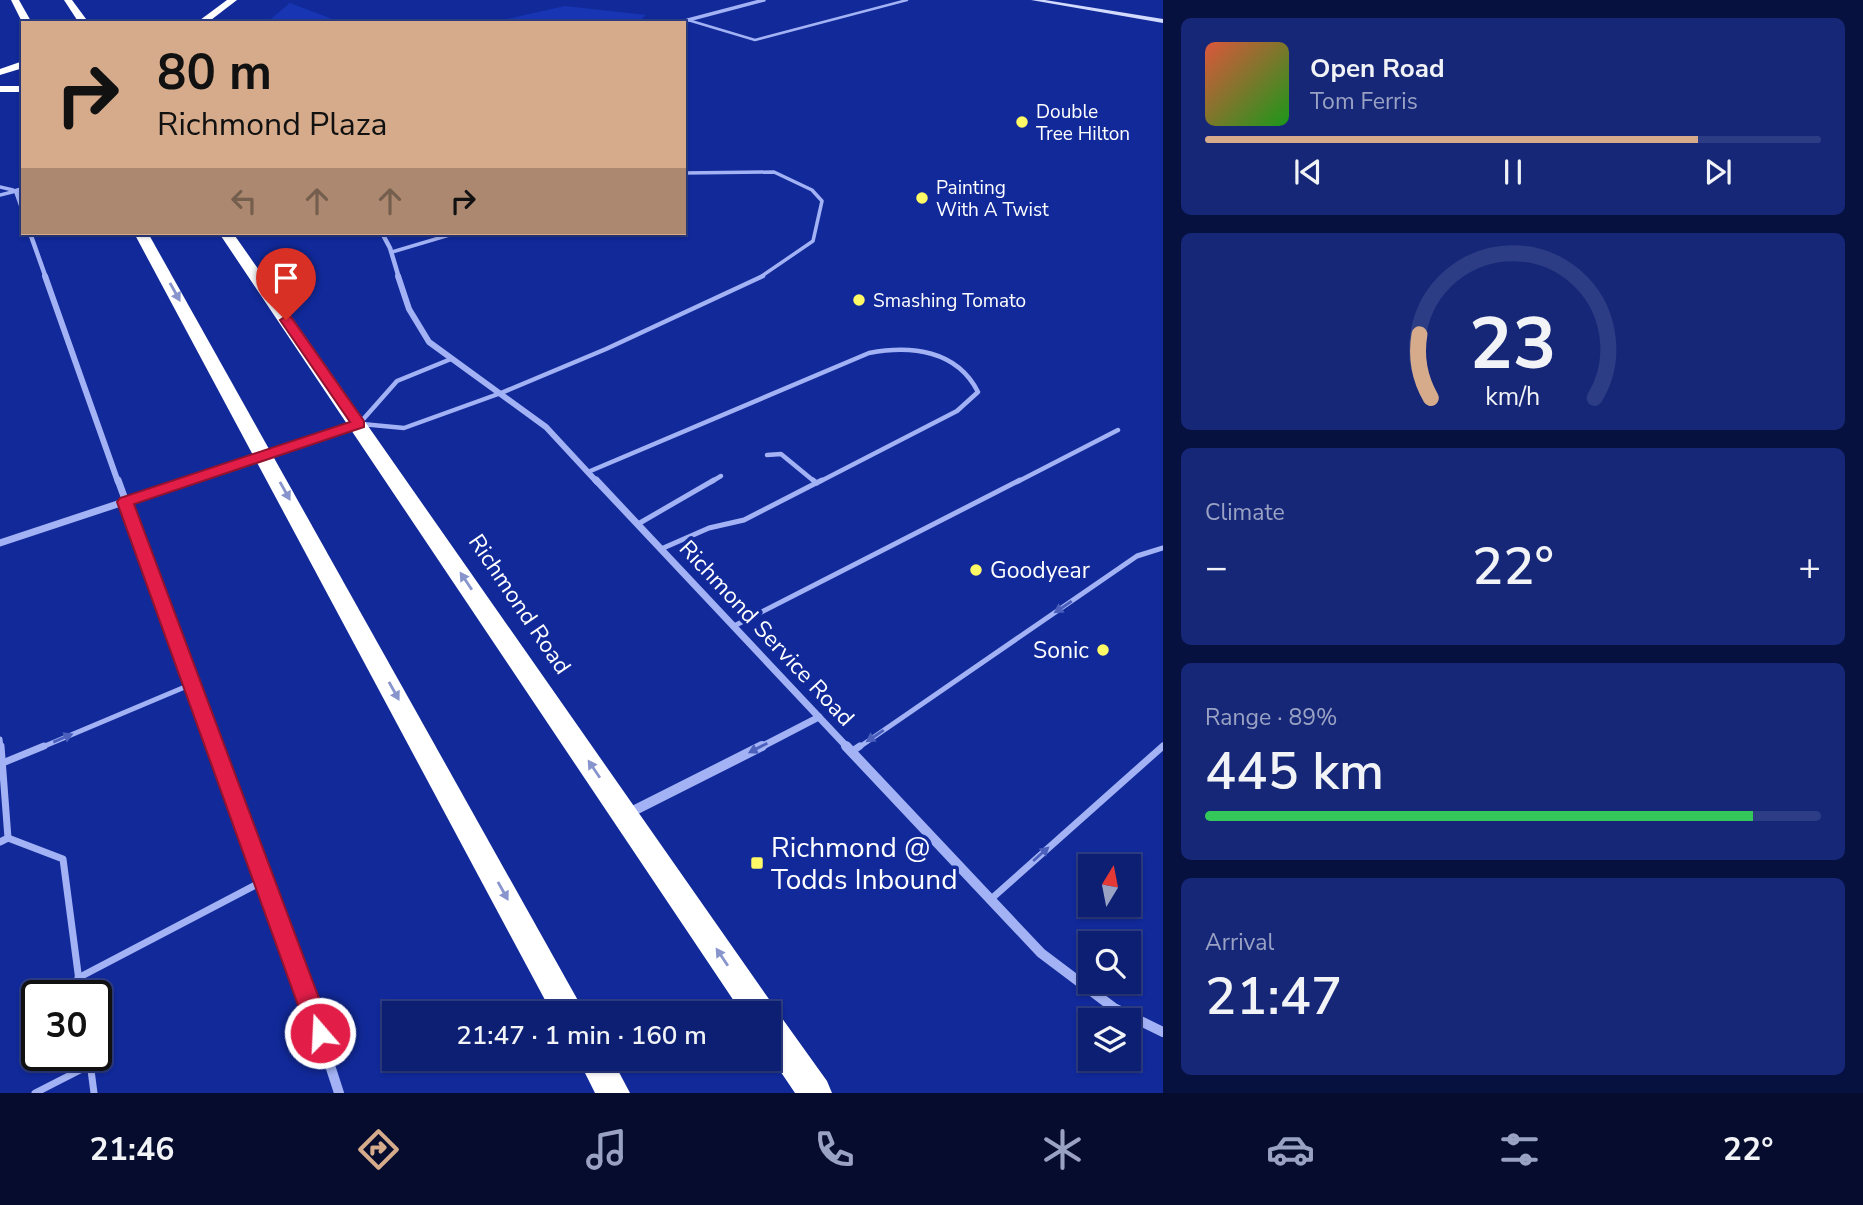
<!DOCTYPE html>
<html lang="en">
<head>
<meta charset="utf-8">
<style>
	body { margin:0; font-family:"Nunito Sans",sans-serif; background:#162778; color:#f1f3f6; height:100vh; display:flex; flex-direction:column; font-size:26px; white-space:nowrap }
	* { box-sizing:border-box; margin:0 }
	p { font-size:23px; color:#9aa2c4 }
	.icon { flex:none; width:38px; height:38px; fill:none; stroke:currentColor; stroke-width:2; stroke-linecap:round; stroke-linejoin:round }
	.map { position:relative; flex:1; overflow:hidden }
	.side { display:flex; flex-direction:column; gap:18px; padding:18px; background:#07113f; width:700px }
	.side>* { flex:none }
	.top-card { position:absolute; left:21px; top:21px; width:665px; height:214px; border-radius:0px; box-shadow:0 2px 5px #0004,0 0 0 2px #2d3d85; background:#d6ab8b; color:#111; overflow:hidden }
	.needle { width:46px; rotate:10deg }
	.tools { position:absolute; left:1078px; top:854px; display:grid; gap:14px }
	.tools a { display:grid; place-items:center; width:63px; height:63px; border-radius:0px; background:#0d1f73; box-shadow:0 2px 5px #0004,0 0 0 2px #2d3d85; font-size:35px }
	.speed { position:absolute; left:21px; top:980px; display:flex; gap:14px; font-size:35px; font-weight:700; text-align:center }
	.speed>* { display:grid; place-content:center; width:91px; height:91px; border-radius:50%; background:#0d1f73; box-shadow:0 2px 5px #0004,0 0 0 2px #2d3d85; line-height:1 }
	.speed .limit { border:4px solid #111; border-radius:10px; background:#fff; color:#111 }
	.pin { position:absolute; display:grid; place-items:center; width:60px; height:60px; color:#fff; margin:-72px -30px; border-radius:50% 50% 50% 0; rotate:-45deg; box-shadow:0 0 7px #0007 }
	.pin .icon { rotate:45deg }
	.me { position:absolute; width:77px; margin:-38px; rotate:341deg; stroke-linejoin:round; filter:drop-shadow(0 0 5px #0008) }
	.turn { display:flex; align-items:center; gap:24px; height:147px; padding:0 21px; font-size:32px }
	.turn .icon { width:91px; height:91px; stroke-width:2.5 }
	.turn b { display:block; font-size:49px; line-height:60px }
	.lanes { display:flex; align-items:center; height:66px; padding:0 21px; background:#0003; justify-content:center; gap:35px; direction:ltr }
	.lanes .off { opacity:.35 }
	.big { font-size:52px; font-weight:600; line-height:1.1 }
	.side .card { flex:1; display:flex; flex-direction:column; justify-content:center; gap:10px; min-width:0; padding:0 24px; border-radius:10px; background:#162778 }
	.side .dial { align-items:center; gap:0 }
	.dial svg { height:182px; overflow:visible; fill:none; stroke:#2d3d85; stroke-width:7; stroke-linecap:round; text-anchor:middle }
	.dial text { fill:#f1f3f6; stroke:none }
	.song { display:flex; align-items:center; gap:21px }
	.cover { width:84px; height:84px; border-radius:10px; background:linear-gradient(135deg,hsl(10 70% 55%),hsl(120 70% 35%)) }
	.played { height:7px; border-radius:4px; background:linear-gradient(90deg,#d6ab8b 80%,#2d3d85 80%) }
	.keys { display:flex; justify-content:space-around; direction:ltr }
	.heat { display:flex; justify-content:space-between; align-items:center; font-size:38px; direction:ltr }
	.charge { height:10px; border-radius:5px; background:linear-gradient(90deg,#34c759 89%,#2d3d85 0) }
	.trip { position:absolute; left:382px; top:1001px; width:399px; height:70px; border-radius:0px; background:#0d1f73; box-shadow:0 2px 5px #0004,0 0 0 2px #2d3d85; font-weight:600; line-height:70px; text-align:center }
	.tabs { display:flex; height:112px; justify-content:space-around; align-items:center; background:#050c2e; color:#9aa2c4 }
	.tabs .icon { width:49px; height:49px }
	.tabs .selected { color:#d6ab8b }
	.tabs b { font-size:32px; color:#f1f3f6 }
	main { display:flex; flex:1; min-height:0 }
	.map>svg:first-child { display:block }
	.green { fill:#1836b3 }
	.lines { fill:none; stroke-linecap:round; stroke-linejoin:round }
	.lane-far4 { stroke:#a2b2f4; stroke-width:2.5 }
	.lane-far3 { stroke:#a2b2f4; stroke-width:3.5 }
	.lane-far2 { stroke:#a2b2f4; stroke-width:4.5 }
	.lane-far1 { stroke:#a2b2f4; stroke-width:5 }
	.lane { stroke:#a2b2f4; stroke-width:7 }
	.street-far4 { stroke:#a2b2f4; stroke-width:3.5 }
	.street-far3 { stroke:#a2b2f4; stroke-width:4.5 }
	.street-far2 { stroke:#a2b2f4; stroke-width:6 }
	.street-far1 { stroke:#a2b2f4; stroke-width:7 }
	.street { stroke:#a2b2f4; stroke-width:10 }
	.secondary { fill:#d2dafd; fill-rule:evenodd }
	.highway { fill:#fff; fill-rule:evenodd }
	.oneway { fill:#8894cc }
	.oneway2 { fill:#4b60bd }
	.route { fill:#e11d48; stroke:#92132f; stroke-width:2 }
	.poi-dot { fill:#fffa66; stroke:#112999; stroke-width:2.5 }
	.labels { text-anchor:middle; stroke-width:7; stroke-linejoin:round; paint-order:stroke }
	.far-poi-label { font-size:19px; fill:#fff; stroke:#112999; text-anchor:start }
	.poi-label { font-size:23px; fill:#fff; stroke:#112999; text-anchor:start }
	.street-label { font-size:23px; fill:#fff; stroke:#112999 }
	.near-poi-label { font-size:28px; fill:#fff; stroke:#112999; text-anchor:start }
</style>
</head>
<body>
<main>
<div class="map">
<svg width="1163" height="1093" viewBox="0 0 1163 1093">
	<rect width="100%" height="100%" fill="#112999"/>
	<!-- green -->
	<g class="green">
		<polygon points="290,3 343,23 266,23"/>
		<polygon points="565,6 646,15 637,23 489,23"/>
	</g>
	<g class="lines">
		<!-- lane-far4 -->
		<polyline class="lane-far4" points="655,23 688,20 755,40 907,0"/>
		<!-- lane-far3 -->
		<g class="lane-far3">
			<polyline points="684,173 774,172 812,190 822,201 813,241 759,278"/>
			<polyline points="0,187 13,190"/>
			<polyline points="0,195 16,191"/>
			<polyline points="392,252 456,233"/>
		</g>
		<!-- lane-far2 -->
		<g class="lane-far2">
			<polyline points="359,424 397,381 451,359"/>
			<polyline points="362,424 404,428 501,393 606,349 763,276"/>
			<polyline points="767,455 781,454 815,482"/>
			<path d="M588 472 869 353C911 345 957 350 978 392L957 411 819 482"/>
			<polyline points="711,482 721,476"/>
			<polyline points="1017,482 1118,430"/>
		</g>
		<!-- lane-far1 -->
		<g class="lane-far1">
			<polyline points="813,480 817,483"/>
			<polyline points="638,524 714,480"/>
			<polyline points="661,549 709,528 744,520 822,480"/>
			<polyline points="734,626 1020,480"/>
			<polyline points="0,739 1,748"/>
			<polyline points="40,748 192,684"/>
			<polyline points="858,748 1137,556 1163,548"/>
		</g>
		<!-- lane -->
		<g class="lane">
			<polyline points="851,752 860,746"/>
			<polyline points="0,764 44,746"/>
			<polyline points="8,838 63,859 81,996"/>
			<polyline points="0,842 8,838 1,746"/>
			<polyline points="990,900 1163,746"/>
			<polyline points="78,978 265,880"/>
			<polyline points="89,1055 94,1093"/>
			<polyline points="35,1093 90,1065"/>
		</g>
		<!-- street-far4 -->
		<polyline class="street-far4" points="688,20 764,0"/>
		<!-- street-far3 -->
		<g class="street-far3">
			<polyline points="23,189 16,191 23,211"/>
			<polyline points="30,233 46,278"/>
			<polyline points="382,233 390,248 399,278"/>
		</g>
		<!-- street-far2 -->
		<g class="street-far2">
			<polyline points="45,276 118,482"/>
			<polyline points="398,276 409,309 429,342 546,427 597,482"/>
			<polyline points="184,482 358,424"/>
		</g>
		<!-- street-far1 -->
		<g class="street-far1">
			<polyline points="118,480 216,748"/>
			<polyline points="596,480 848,748"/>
			<polyline points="0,543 190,480"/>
			<polyline points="759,748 819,717"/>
		</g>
		<!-- street -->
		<g class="street">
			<polyline points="215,746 313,1013 339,1093"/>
			<polyline points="846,746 1041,953 1114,1008 1163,1032"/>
			<polyline points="629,813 762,746"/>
		</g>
		<!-- secondary -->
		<polygon class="secondary" points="1031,0 1045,0 1163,19 1163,23"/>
		<!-- highway -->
		<g class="highway">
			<polygon points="11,0 19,0 32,23 23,24"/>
			<polygon points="64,0 72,0 89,23 79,23"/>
			<polygon points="227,0 237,0 207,23 196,23"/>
			<polygon points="23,61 23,68 0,75 0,69"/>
			<rect x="0" y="86" width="23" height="6"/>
			<polygon points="134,233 148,233 585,1013 552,1013"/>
			<polygon points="219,233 233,233 771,1002 775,1012 779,1014 827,1081 832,1093 795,1093 768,1053 768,1013 742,1013"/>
			<polygon points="578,1059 612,1059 630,1093 595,1093"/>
		</g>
	</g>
	<!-- one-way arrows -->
	<defs><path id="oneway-solid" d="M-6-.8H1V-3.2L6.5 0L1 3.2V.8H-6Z" transform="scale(1.75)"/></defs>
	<g class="oneway">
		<use href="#oneway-solid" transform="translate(175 292) rotate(61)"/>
		<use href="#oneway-solid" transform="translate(285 491) rotate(61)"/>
		<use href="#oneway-solid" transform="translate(466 581) rotate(-124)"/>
		<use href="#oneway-solid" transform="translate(394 691) rotate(61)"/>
		<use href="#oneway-solid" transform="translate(594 769) rotate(-124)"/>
		<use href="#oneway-solid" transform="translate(503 891) rotate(61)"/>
		<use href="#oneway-solid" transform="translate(722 957) rotate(-124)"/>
	</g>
	<g class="oneway2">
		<use href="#oneway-solid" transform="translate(1063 607) rotate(146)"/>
		<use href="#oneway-solid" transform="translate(875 736) rotate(146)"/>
		<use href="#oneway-solid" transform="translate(63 738) rotate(-23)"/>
		<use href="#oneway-solid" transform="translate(758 748) rotate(153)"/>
		<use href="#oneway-solid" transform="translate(1041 854) rotate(-42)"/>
	</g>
	<!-- route -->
	<polygon class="route" points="286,316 291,317 364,421 364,427 134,504 332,1033 328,1041 320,1045 311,1041 308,1033 117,502 120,498 350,422 280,320"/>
	<!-- markers -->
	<g class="poi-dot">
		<circle cx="1022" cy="122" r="7"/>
		<circle cx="922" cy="198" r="7"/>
		<circle cx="859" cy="300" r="7"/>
		<circle cx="976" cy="570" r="7"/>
		<circle cx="1103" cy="650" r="7"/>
		<rect x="750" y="856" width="14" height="14" rx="3.5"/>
	</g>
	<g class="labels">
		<!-- far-poi labels -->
		<g class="far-poi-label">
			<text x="1036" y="118">Double<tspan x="1036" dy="22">Tree Hilton</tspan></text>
			<text x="936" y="194">Painting<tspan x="936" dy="22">With A Twist</tspan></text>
			<text x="873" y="307">Smashing Tomato</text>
		</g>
		<!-- poi labels -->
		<g class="poi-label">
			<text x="990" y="578">Goodyear</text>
			<text x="1089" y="658" text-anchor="end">Sonic</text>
		</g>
		<!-- street labels -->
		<g class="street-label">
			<text transform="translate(520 604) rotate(56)" y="8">Richmond Road</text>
			<text transform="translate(767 633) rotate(47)" y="8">Richmond Service Road</text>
		</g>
		<!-- near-poi labels -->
		<g class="near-poi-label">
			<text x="771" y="857">Richmond @<tspan x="771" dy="32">Todds Inbound</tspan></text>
		</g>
	</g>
</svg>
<div class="tools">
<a><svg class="needle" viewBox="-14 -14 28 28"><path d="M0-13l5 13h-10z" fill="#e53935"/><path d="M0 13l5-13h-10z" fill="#9aa2c4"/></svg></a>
<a><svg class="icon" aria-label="search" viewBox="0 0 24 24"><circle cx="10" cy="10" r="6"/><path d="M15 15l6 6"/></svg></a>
<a><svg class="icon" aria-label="layers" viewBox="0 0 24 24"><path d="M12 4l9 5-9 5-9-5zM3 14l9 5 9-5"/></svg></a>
</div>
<div class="speed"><div class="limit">30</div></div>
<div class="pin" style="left:286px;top:320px;background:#d93025"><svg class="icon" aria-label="arrive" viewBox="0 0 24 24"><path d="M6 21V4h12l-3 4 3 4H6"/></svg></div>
<svg class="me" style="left:320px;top:1033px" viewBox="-20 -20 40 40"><circle r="17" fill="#e11d48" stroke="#fff" stroke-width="3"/><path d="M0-11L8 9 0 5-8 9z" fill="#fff"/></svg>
<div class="trip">21:47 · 1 min · 160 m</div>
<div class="top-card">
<div class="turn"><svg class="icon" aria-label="right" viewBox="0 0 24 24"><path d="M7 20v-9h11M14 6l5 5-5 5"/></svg><div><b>80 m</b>Richmond Plaza</div></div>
<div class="lanes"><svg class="icon off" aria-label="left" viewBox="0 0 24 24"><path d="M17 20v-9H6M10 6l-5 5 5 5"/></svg><svg class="icon off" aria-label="ahead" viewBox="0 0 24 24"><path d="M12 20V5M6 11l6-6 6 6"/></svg><svg class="icon off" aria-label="ahead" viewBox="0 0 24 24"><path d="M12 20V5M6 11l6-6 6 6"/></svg><svg class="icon" aria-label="right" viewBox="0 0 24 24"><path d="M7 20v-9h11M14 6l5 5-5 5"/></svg></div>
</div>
</div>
<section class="side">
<div class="card">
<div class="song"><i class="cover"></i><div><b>Open Road</b><p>Tom Ferris</p></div></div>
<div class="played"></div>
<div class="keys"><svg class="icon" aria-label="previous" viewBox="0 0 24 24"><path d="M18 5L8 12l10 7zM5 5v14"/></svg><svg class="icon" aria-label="pause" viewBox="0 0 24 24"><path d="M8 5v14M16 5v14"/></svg><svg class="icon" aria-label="next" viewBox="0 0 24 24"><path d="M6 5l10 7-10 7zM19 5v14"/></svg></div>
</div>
<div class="card dial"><svg viewBox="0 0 100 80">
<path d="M14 69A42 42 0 1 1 86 69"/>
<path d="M14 69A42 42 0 0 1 9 41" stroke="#d6ab8b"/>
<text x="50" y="56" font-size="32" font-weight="700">23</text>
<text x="50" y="72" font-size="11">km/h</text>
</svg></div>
<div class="card"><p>Climate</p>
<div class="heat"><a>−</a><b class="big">22°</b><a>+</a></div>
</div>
<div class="card"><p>Range · 89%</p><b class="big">445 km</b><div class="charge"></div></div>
<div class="card"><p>Arrival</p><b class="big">21:47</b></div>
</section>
</main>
<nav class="tabs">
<b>21:46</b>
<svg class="icon selected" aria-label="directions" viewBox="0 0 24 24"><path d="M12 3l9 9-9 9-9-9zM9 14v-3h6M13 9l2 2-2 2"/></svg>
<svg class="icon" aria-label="music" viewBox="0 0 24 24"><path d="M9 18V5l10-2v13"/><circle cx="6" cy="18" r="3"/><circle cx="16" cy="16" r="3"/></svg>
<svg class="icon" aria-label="phone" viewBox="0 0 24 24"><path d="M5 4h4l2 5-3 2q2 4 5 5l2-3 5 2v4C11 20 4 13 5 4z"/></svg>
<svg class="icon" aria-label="climate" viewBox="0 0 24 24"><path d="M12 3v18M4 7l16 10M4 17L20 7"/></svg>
<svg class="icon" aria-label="car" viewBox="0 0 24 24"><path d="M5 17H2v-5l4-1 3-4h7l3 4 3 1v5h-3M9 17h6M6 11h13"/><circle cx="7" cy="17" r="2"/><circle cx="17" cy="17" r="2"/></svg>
<svg class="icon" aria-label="filters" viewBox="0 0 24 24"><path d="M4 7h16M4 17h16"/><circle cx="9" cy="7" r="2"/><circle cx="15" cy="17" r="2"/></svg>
<b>22°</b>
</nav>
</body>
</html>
